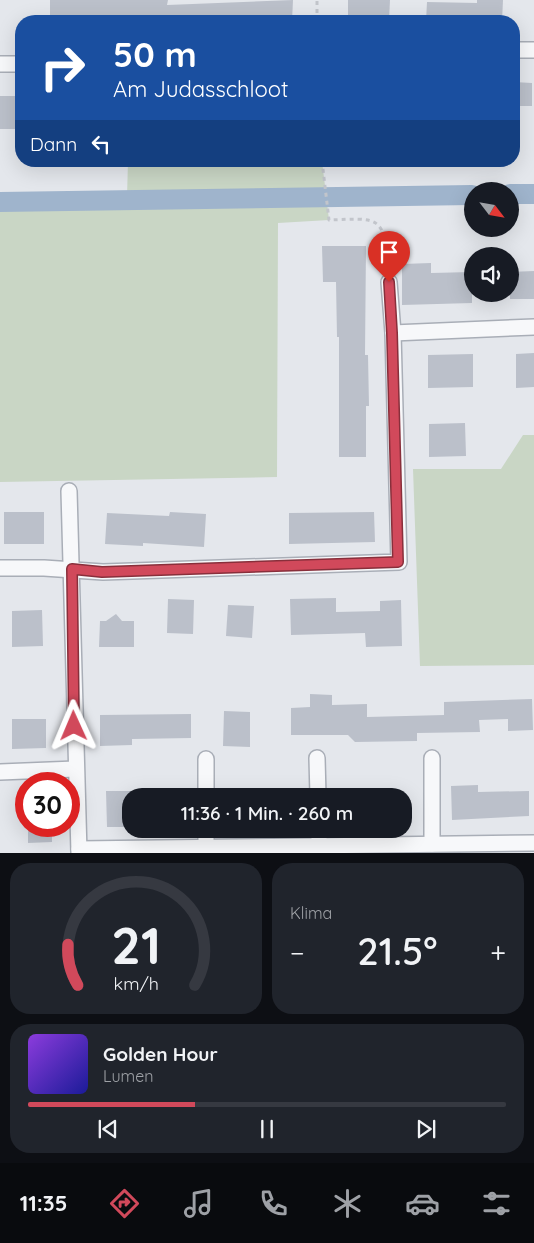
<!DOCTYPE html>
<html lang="de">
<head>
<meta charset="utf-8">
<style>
	body { margin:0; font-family:Quicksand,sans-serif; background:#20242c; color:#f1f3f6; height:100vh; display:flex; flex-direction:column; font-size:19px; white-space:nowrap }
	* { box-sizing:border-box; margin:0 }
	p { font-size:16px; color:#9ea1a6 }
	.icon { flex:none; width:28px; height:28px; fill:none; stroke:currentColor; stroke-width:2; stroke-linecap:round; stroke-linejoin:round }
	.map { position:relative; height:853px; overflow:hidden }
	.sheet { display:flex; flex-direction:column; gap:10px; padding:10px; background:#0d0f14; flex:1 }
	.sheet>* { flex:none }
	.guide { position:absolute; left:15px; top:15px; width:505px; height:152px; border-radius:20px; box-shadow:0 5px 20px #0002; background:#1a4fa0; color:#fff; overflow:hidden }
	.needle { width:32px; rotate:121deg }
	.controls { position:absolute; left:464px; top:182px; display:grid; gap:10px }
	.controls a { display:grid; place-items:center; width:55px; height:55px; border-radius:50%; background:#171b24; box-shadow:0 5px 20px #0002; font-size:25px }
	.speed { position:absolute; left:15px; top:772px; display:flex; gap:10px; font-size:25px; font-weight:700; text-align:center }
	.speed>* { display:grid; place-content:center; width:65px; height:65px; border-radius:50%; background:#171b24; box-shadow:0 5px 20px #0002; line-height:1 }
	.speed .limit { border:8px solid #d22; background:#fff; color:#111 }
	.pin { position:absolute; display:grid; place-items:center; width:42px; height:42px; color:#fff; margin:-51px -21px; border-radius:50% 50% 50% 0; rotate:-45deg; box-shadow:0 0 5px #0007 }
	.pin .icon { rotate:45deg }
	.me { position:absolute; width:55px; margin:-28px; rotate:359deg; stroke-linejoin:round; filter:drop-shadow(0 0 4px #0008) }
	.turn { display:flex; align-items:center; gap:18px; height:105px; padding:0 15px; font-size:22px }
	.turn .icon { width:65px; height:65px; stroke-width:2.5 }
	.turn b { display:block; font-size:35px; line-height:42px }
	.then { display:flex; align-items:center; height:48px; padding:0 15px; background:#0003; gap:10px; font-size:19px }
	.big { font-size:38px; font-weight:600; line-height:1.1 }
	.sheet .card { flex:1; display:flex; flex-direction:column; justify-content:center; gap:8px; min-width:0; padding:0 18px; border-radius:20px; background:#20242c }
	.sheet .dial { align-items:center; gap:0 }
	.dial svg { height:130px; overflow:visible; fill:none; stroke:#363941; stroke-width:7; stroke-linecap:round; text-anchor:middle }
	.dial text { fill:#f1f3f6; stroke:none }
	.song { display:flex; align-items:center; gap:15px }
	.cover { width:60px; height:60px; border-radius:8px; background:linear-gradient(135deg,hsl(270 70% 55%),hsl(240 70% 35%)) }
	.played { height:5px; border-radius:2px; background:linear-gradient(90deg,#d1495b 35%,#363941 35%) }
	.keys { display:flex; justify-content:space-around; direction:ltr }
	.heat { display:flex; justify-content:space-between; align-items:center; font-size:28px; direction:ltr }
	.sheet .tiles { flex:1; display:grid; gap:10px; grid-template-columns:1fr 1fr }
	.card:last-child { grid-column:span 2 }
	.trip { position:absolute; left:122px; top:788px; width:290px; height:50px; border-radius:20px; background:#171b24; box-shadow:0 5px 20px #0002; font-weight:600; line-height:50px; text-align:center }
	.tabs { display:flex; height:80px; justify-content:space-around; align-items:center; background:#090b0e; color:#9ea1a6 }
	.tabs .icon { width:35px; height:35px }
	.tabs .on { color:#d1495b }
	.tabs b { font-size:22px; color:#f1f3f6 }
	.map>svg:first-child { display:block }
	.green { fill:#c9d6c5 }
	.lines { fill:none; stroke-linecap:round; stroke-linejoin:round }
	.canal { stroke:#9fb4cc; stroke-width:20 }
	.building { fill:#bbc0ca }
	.minor-casing { stroke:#a9aeb7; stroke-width:18 }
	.path { stroke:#c2c5cb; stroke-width:3; stroke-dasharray:4 4; stroke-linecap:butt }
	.minor { stroke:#f7f8fa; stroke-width:15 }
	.route-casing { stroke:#882f3b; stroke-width:12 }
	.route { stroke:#d1495b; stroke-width:9 }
</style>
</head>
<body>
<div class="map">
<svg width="534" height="853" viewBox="0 0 534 853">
	<rect width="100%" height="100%" fill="#e4e7ec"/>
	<!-- green -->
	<g class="green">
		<polygon points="128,161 322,161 329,220 278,223 277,477 0,482 0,201 127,197"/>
		<polygon points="523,435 534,435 534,665 420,666 413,469 501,469"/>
	</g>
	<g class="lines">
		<!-- canal -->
		<g class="canal">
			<polyline points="510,194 534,194"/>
			<polyline points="0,202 472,195"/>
		</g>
	</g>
	<!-- building -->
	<g class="building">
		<polygon points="50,0 168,0 167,5 293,0 292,21 50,21"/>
		<polygon points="348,0 390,0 389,20 348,19"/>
		<polygon points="477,0 503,0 502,21 426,21 427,2 477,3"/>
		<polygon points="514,82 532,83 532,106 514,106"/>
		<rect x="0" y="96" width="16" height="33"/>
		<polygon points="322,246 366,246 365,355 368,355 369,406 366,406 366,457 339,457 339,337 337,337 336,282 323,282"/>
		<polygon points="431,263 431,273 472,272 472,303 402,305 402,264"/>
		<polygon points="534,271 534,299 510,299 510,272"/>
		<polygon points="534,353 534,387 516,388 516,354"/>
		<polygon points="473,354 473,387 428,388 428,355"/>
		<polygon points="465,423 466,456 429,457 429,424"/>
		<rect x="4" y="512" width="40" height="32"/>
		<polygon points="170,512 206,514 204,547 143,543 143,546 105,544 107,513 169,516"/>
		<polygon points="374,512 375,542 289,544 289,513"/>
		<polygon points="336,598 336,612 380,611 380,601 401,600 402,646 366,647 365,633 291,635 290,599"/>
		<polygon points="168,599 194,600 193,634 167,633"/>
		<polygon points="228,605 254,606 252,638 226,636"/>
		<polygon points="42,610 43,646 12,647 12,611"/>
		<polygon points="116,614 122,621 134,621 134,647 99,647 100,621 106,621"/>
		<polygon points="310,694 332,695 332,705 367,704 367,717 444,715 444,702 532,699 533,730 508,731 508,719 479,720 480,732 417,733 417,741 355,742 348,735 291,735 291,708 310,707"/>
		<polygon points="224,711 250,712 250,747 223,746"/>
		<polygon points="191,714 191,738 132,739 132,745 100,746 100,715"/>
		<polygon points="12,719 46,719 46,748 12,749"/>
		<polygon points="478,785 478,792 529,791 529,816 452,820 451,786"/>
		<polygon points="106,791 131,791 131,827 107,827"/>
		<polygon points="28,826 52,826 52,842 28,843"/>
	</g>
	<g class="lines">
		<!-- minor casing -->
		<g class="minor-casing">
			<g id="minor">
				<polyline points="514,50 534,50"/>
				<polyline points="0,64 21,64"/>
				<polyline points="393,333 534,327"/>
				<polyline points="69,491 79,853"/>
				<polyline points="0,568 44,568 103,572 399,562 393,333 389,282"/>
				<polyline points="317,758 318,796"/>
				<polyline points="432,758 432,844"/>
				<polyline points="206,759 206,796"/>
				<polyline points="0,772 75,769"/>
				<polyline points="206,829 206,845"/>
				<polyline points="319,829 319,846"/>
				<polyline points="79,849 534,843"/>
			</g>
		</g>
		<!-- path -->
		<g class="path">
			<polyline points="317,21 317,0"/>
			<path d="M322 161 329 220C378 218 385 215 388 267"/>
		</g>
		<!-- minor -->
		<use href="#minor" class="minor"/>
	</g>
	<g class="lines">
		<!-- route casing -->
		<g class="route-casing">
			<polyline id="route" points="74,726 72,569 102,572 398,562 392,333 389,282"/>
		</g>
		<!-- route -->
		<use href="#route" class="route"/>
	</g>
</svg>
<div class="controls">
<a><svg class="needle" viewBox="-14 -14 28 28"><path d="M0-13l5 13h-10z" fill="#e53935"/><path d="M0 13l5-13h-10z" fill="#9ea1a6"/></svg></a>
<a><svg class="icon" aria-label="sound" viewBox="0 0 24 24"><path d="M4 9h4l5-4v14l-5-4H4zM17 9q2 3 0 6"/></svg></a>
</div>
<div class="speed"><div class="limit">30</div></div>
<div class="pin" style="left:389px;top:282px;background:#d93025"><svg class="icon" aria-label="arrive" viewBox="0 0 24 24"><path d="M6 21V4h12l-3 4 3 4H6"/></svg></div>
<svg class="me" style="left:74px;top:726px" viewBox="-20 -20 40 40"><path d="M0-17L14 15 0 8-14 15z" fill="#d1495b" stroke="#fff" stroke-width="4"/></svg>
<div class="trip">11:36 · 1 Min. · 260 m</div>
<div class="guide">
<div class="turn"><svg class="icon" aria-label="right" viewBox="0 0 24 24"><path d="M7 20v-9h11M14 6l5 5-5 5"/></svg><div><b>50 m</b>Am Judasschloot</div></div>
<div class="then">Dann<svg class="icon" aria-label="left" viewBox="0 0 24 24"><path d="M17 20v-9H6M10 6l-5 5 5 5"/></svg></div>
</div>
</div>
<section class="sheet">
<div class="tiles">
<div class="card dial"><svg viewBox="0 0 100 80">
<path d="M14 69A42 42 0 1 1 86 69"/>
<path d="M14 69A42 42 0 0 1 8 44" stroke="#d1495b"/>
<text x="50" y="56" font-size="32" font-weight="700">21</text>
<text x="50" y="72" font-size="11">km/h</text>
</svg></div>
<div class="card"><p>Klima</p>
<div class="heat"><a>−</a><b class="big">21.5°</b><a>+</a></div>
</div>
<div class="card">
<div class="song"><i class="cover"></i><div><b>Golden Hour</b><p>Lumen</p></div></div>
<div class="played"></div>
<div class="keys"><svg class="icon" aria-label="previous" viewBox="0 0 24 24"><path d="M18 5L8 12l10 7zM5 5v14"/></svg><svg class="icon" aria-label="pause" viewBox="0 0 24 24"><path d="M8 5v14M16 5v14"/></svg><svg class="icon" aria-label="next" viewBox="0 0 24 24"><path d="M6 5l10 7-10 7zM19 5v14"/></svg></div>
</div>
</div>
</section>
<nav class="tabs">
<b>11:35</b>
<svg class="icon on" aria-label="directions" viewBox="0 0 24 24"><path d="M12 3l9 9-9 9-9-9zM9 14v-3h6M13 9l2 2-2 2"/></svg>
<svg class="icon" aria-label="music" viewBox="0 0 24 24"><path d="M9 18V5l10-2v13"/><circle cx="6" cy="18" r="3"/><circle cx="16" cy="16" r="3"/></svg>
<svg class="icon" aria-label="phone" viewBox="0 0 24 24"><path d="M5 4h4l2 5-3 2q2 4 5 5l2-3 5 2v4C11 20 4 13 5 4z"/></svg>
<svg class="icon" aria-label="climate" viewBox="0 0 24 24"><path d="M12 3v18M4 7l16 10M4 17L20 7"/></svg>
<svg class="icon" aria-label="car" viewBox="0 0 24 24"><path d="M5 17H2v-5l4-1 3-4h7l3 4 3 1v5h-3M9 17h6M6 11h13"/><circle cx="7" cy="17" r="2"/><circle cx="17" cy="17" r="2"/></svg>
<svg class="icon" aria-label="filters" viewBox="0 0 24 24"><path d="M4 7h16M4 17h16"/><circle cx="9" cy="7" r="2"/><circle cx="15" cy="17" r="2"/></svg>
</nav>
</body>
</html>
